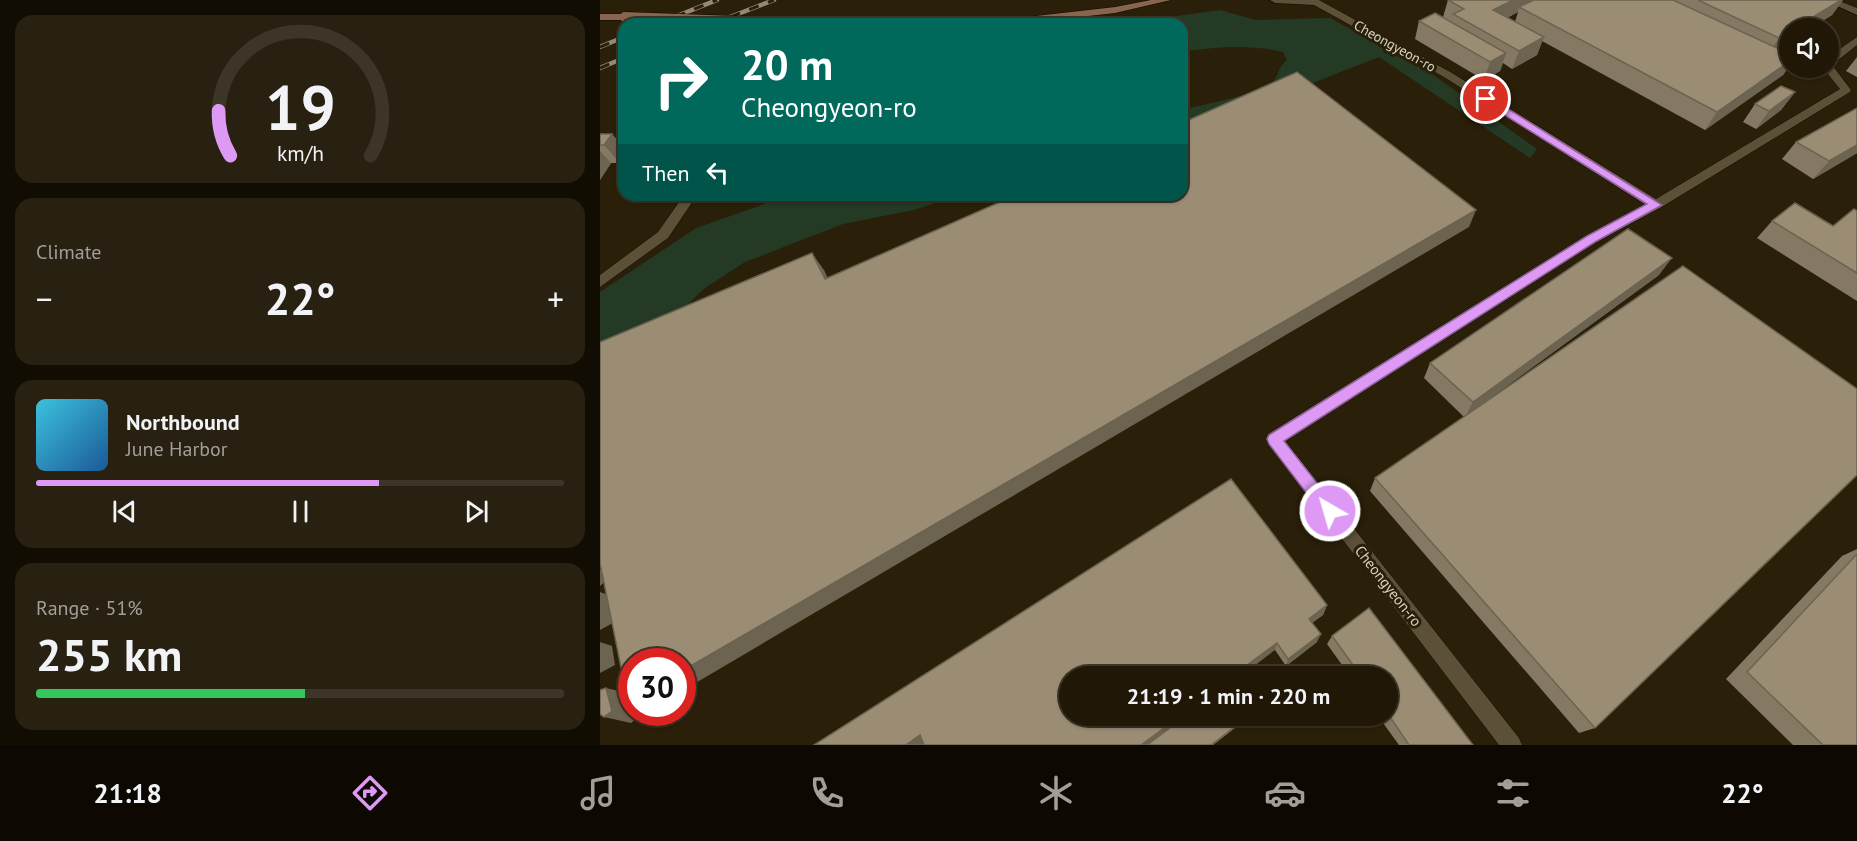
<!DOCTYPE html>
<html lang="en">
<head>
<meta charset="utf-8">
<style>
	body { margin:0; font-family:"PT Sans",sans-serif; background:#282010; color:#f1f3f6; height:100vh; display:flex; flex-direction:column; font-size:22px; white-space:nowrap }
	* { box-sizing:border-box; margin:0 }
	p { font-size:20px; color:#a29f9b }
	.icon { flex:none; width:33px; height:33px; fill:none; stroke:currentColor; stroke-width:2; stroke-linecap:round; stroke-linejoin:round }
	.map { position:relative; flex:1; overflow:hidden }
	.panel { display:flex; flex-direction:column; gap:15px; padding:15px; background:#120d03; width:600px }
	.panel>* { flex:none }
	.hud { position:absolute; left:18px; top:18px; width:570px; height:183px; border-radius:18px; box-shadow:0 2px 4px #0004,0 0 0 2px #3d3628; background:#00695c; color:#fff; overflow:hidden }
	.controls { position:absolute; left:1179px; top:18px; display:grid; gap:12px }
	.controls a { display:grid; place-items:center; width:60px; height:60px; border-radius:50%; background:#201706; box-shadow:0 2px 4px #0004,0 0 0 2px #3d3628; font-size:30px }
	.speed { position:absolute; left:18px; top:648px; display:flex; gap:12px; font-size:30px; font-weight:700; text-align:center }
	.speed>* { display:grid; place-content:center; width:78px; height:78px; border-radius:50%; background:#201706; box-shadow:0 2px 4px #0004,0 0 0 2px #3d3628; line-height:1 }
	.speed .limit { border:9px solid #d22; background:#fff; color:#111 }
	.pin { position:absolute; display:grid; place-items:center; width:51px; height:51px; color:#fff; margin:-26px; border:3px solid #fff; border-radius:50%; box-shadow:0 2px 6px #0007 }
	.me { position:absolute; width:66px; margin:-33px; rotate:322deg; stroke-linejoin:round; filter:drop-shadow(0 0 4px #0008) }
	.turn { display:flex; align-items:center; gap:21px; height:126px; padding:0 24px; font-size:27px }
	.turn .icon { width:78px; height:78px; stroke-width:2.5 }
	.turn b { display:block; font-size:42px; line-height:51px }
	.then { display:flex; align-items:center; height:57px; padding:0 24px; background:#0003; gap:12px; font-size:22px }
	.big { font-size:45px; font-weight:800; line-height:1.1 }
	.panel .widget { flex:1; display:flex; flex-direction:column; justify-content:center; gap:9px; min-width:0; padding:0 21px; border-radius:18px; background:#282010 }
	.panel .dial { align-items:center; gap:0 }
	.dial svg { height:156px; overflow:visible; fill:none; stroke:#3d3628; stroke-width:7; stroke-linecap:round; text-anchor:middle }
	.dial text { fill:#f1f3f6; stroke:none }
	.song { display:flex; align-items:center; gap:18px }
	.cover { width:72px; height:72px; border-radius:9px; background:linear-gradient(135deg,hsl(190 70% 55%),hsl(210 70% 35%)) }
	.played { height:6px; border-radius:3px; background:linear-gradient(90deg,#dd99f3 65%,#3d3628 65%) }
	.keys { display:flex; justify-content:space-around; direction:ltr }
	.heat { display:flex; justify-content:space-between; align-items:center; font-size:33px; direction:ltr }
	.charge { height:9px; border-radius:4px; background:linear-gradient(90deg,#34c759 51%,#3d3628 0) }
	.trip { position:absolute; left:459px; top:666px; width:339px; height:60px; border-radius:30px; background:#201706; box-shadow:0 2px 4px #0004,0 0 0 2px #3d3628; font-weight:800; line-height:60px; text-align:center }
	.tabs { display:flex; height:96px; justify-content:space-around; align-items:center; background:#0d0902; color:#a29f9b }
	.tabs .icon { width:42px; height:42px }
	.tabs .active { color:#dd99f3 }
	.tabs b { font-size:27px; color:#f1f3f6 }
	main { display:flex; flex:1; min-height:0 }
	.map>svg:first-child { display:block }
	.green { fill:#243a25 }
	.lines { fill:none; stroke-linecap:round; stroke-linejoin:round }
	.street-casing { stroke:#120800; stroke-width:1 }
	.secondary-casing { stroke:#120800; stroke-width:1 }
	.street { fill:#5c5038; fill-rule:evenodd }
	.secondary { fill:#89644f; fill-rule:evenodd }
	.rail-casing { stroke:#928977; stroke-width:4.5 }
	.rail { stroke:#2a1f08; stroke-width:3; stroke-dasharray:10; stroke-linecap:butt }
	.secondary-bridge-casing { stroke:#120800; stroke-width:11; stroke-linecap:butt }
	.secondary-bridge { stroke:#89644f; stroke-width:10 }
	.wall { fill:#857964; fill-rule:evenodd }
	.shaded-wall { fill:#6c6351 }
	.building { fill:#9b8d74; stroke:#6c6351; stroke-width:1.5 }
	.route { fill:#dd99f3; stroke:#90639e; stroke-width:1.5 }
	.labels { text-anchor:middle; stroke-width:6; stroke-linejoin:round; paint-order:stroke }
	.far-street-label { font-size:14px; fill:#dad3c5; stroke:#2a1f08 }
	.street-label { font-size:15px; fill:#dad3c5; stroke:#2a1f08 }
</style>
</head>
<body>
<main>
<section class="panel">
<div class="widget dial"><svg viewBox="0 0 100 80">
<path d="M14 69A42 42 0 1 1 86 69"/>
<path d="M14 69A42 42 0 0 1 8 46" stroke="#dd99f3"/>
<text x="50" y="56" font-size="32" font-weight="700">19</text>
<text x="50" y="72" font-size="11">km/h</text>
</svg></div>
<div class="widget"><p>Climate</p>
<div class="heat"><a>−</a><b class="big">22°</b><a>+</a></div>
</div>
<div class="widget">
<div class="song"><i class="cover"></i><div><b>Northbound</b><p>June Harbor</p></div></div>
<div class="played"></div>
<div class="keys"><svg class="icon" aria-label="previous" viewBox="0 0 24 24"><path d="M18 5L8 12l10 7zM5 5v14"/></svg><svg class="icon" aria-label="pause" viewBox="0 0 24 24"><path d="M8 5v14M16 5v14"/></svg><svg class="icon" aria-label="next" viewBox="0 0 24 24"><path d="M6 5l10 7-10 7zM19 5v14"/></svg></div>
</div>
<div class="widget"><p>Range · 51%</p><b class="big">255 km</b><div class="charge"></div></div>
</section>
<div class="map">
<svg width="1257" height="745" viewBox="0 0 1257 745">
	<rect width="100%" height="100%" fill="#2a1f08"/>
	<!-- green -->
	<g class="green">
		<path d="M620 10 656 20 730 18 832 74 937 149 930 158 779 57 644 110 582 121V110C600 105 661 94 672 83 679 76 678 66 687 60L683 52C650 44 618 47 585 51L582 49V24H518Z"/>
		<polygon points="190,195 361,195 313,210 243,224 145,262 105,288 64,327 0,366 0,292 96,228"/>
	</g>
	<g class="lines">
		<!-- street casing -->
		<g class="street-casing">
			<g id="street">
				<polygon points="670,0 719,0 852,73 1056,199 1240,89 1223,68 1228,68 1228,57 1257,37 1257,45 1232,65 1251,90 1250,92 1060,208 996,242 685,441 919,738 922,745 899,745 666,439 668,434 986,236 1046,205 844,77 714,5 675,3"/>
				<polygon points="1224,0 1237,0 1257,8 1257,15"/>
				<polygon points="84,195 97,195 68,238 0,287 0,275 58,232"/>
			</g>
		</g>
		<!-- secondary casing -->
		<g class="secondary-casing">
			<g id="secondary">
				<polygon points="551,0 571,0 515,13 418,24 387,24 392,21 515,7"/>
				<polygon points="0,14 25,14 30,17 25,20 0,20"/>
				<polygon points="164,19 239,21 244,24 160,24 161,20"/>
			</g>
		</g>
		<!-- street -->
		<use href="#street" class="street"/>
		<!-- secondary -->
		<use href="#secondary" class="secondary"/>
		<!-- rail casing -->
		<g class="rail-casing">
			<g id="rail">
				<polyline points="57,24 117,0"/>
				<polyline points="112,24 174,0"/>
				<polyline points="0,47 24,37"/>
				<polyline points="0,68 24,58"/>
			</g>
		</g>
		<!-- rail -->
		<use href="#rail" class="rail"/>
		<!-- secondary-bridge casing -->
		<g class="secondary-bridge-casing">
			<polyline id="secondary-bridge" points="25,17 164,22"/>
		</g>
		<!-- secondary-bridge -->
		<use href="#secondary-bridge" class="secondary-bridge"/>
	</g>
	<!-- wall -->
	<g class="wall">
		<path d="M848 0H1243L1232 15 1211 28H1190V42L1178 49 1190 54V65L1183 75 1105 130 942 41 937 55 912 69 903 63 900 71 884 80 815 39 819 21 843 17ZM918 12 915 22 907 18Z"/>
		<polygon points="1257,57 1257,77 1246,71"/>
		<polygon points="1195,92 1181,110 1156,129 1143,122 1155,104"/>
		<polygon points="0,134 12,134 24,148 24,156 20,163 11,163 0,180"/>
		<polygon points="1196,142 1257,153 1213,179 1182,159"/>
		<polygon points="1257,211 1257,301 1157,238 1172,221 1233,226"/>
		<polygon points="1059,275 875,409 995,728 979,733 770,491 775,478 864,417 824,378 830,363"/>
		<polygon points="1257,549 1257,745 1193,745 1126,679 1242,556"/>
		<polygon points="727,605 723,615 712,623 717,642 686,666 675,650 470,676 649,717 613,745 214,745"/>
		<polygon points="769,608 873,745 799,745 778,716 788,716 788,676 750,676 727,644 732,636"/>
	</g>
	<!-- shaded-wall -->
	<g class="shaded-wall">
		<polygon points="913,0 941,0 919,7 918,12 888,28 893,10"/>
		<polygon points="1241,0 1243,0 1232,15 1211,28 1195,28"/>
		<polygon points="1190,32 1190,42 1167,56 1179,38"/>
		<polygon points="944,37 937,55 912,69 919,51"/>
		<polygon points="906,53 900,71 884,80 890,62"/>
		<polygon points="1190,61 1190,65 1183,75 1105,130 1117,112"/>
		<polygon points="1195,92 1181,110 1156,129 1169,111"/>
		<polygon points="12,134 24,148 24,156 20,163 4,145"/>
		<polygon points="1257,145 1257,153 1213,179 1229,161"/>
		<polygon points="0,151 11,163 0,180"/>
		<polygon points="876,210 869,227 82,691 82,671"/>
		<polygon points="212,253 224,270 236,295 225,279"/>
		<polygon points="1072,258 1059,275 865,417 873,402"/>
		<polygon points="0,569 9,578 0,586"/>
		<polygon points="0,592 19,599 22,618 0,630"/>
		<polygon points="727,605 723,615 706,627 709,619"/>
		<polygon points="721,634 717,642 686,666 688,659"/>
		<polygon points="0,642 12,646 15,665 0,673"/>
		<polygon points="677,643 675,650 641,676 632,676"/>
		<polygon points="6,688 32,694 32,712 37,712 38,717 31,723 4,717"/>
		<polygon points="580,716 589,716 550,745 541,745"/>
		<polygon points="649,716 649,717 613,745 611,745"/>
		<polygon points="320,735 326,745 306,745"/>
	</g>
	<!-- building -->
	<g class="building">
		<polygon points="848,0 913,0 893,10 944,37 919,51 853,14 864,9"/>
		<polygon points="934,0 1073,0 1190,54 1190,61 1117,112 919,7"/>
		<polygon points="1098,0 1241,0 1195,28 1190,28 1190,32 1179,38"/>
		<polygon points="835,13 906,53 890,62 819,21"/>
		<polygon points="697,72 876,210 82,671 82,662 32,662 32,700 28,702 0,563 0,342 212,253 225,279 416,195 582,195 582,123"/>
		<polygon points="1181,86 1195,92 1169,111 1155,104"/>
		<polygon points="1257,108 1257,145 1229,161 1196,142"/>
		<polygon points="0,134 12,134 4,145 0,145"/>
		<polygon points="1195,203 1233,226 1254,209 1257,211 1257,273 1172,221"/>
		<polygon points="1028,229 1072,258 873,402 830,363"/>
		<polygon points="1083,266 1257,389 1257,475 995,728 775,478"/>
		<polygon points="631,479 727,605 709,619 721,634 688,659 677,643 632,676 470,676 470,716 580,716 541,745 324,745 320,735 306,745 214,745"/>
		<polygon points="1257,554 1257,745 1223,745 1147,672"/>
		<polygon points="769,608 873,745 809,745 788,714 788,676 761,676 732,636"/>
		<polygon points="6,688 12,711 4,717 0,714 0,690"/>
		<polygon points="586,716 649,716 611,745 547,745"/>
	</g>
	<!-- route -->
	<polygon class="route" points="882,97 889,97 1062,205 995,242 684,441 735,506 738,511 735,516 730,518 724,516 669,444 667,439 669,435 987,236 1047,204 882,101"/>
	<g class="labels">
		<!-- far-street labels -->
		<g class="far-street-label">
			<text transform="translate(795 46) rotate(29)" y="5">Cheongyeon-ro</text>
		</g>
		<!-- street labels -->
		<g class="street-label">
			<text transform="translate(788 586) rotate(52)" y="5">Cheongyeon-ro</text>
		</g>
	</g>
</svg>
<div class="controls">
<a><svg class="icon" aria-label="sound" viewBox="0 0 24 24"><path d="M4 9h4l5-4v14l-5-4H4zM17 9q2 3 0 6"/></svg></a>
</div>
<div class="speed"><div class="limit">30</div></div>
<div class="pin" style="left:886px;top:99px;background:#d93025"><svg class="icon" aria-label="arrive" viewBox="0 0 24 24"><path d="M6 21V4h12l-3 4 3 4H6"/></svg></div>
<svg class="me" style="left:730px;top:511px" viewBox="-20 -20 40 40"><circle r="17" fill="#dd99f3" stroke="#fff" stroke-width="3"/><path d="M0-11L8 9 0 5-8 9z" fill="#fff"/></svg>
<div class="trip">21:19 · 1 min · 220 m</div>
<div class="hud">
<div class="turn"><svg class="icon" aria-label="right" viewBox="0 0 24 24"><path d="M7 20v-9h11M14 6l5 5-5 5"/></svg><div><b>20 m</b>Cheongyeon-ro</div></div>
<div class="then">Then<svg class="icon" aria-label="left" viewBox="0 0 24 24"><path d="M17 20v-9H6M10 6l-5 5 5 5"/></svg></div>
</div>
</div>
</main>
<nav class="tabs">
<b>21:18</b>
<svg class="icon active" aria-label="directions" viewBox="0 0 24 24"><path d="M12 3l9 9-9 9-9-9zM9 14v-3h6M13 9l2 2-2 2"/></svg>
<svg class="icon" aria-label="music" viewBox="0 0 24 24"><path d="M9 18V5l10-2v13"/><circle cx="6" cy="18" r="3"/><circle cx="16" cy="16" r="3"/></svg>
<svg class="icon" aria-label="phone" viewBox="0 0 24 24"><path d="M5 4h4l2 5-3 2q2 4 5 5l2-3 5 2v4C11 20 4 13 5 4z"/></svg>
<svg class="icon" aria-label="climate" viewBox="0 0 24 24"><path d="M12 3v18M4 7l16 10M4 17L20 7"/></svg>
<svg class="icon" aria-label="car" viewBox="0 0 24 24"><path d="M5 17H2v-5l4-1 3-4h7l3 4 3 1v5h-3M9 17h6M6 11h13"/><circle cx="7" cy="17" r="2"/><circle cx="17" cy="17" r="2"/></svg>
<svg class="icon" aria-label="filters" viewBox="0 0 24 24"><path d="M4 7h16M4 17h16"/><circle cx="9" cy="7" r="2"/><circle cx="15" cy="17" r="2"/></svg>
<b>22°</b>
</nav>
</body>
</html>
